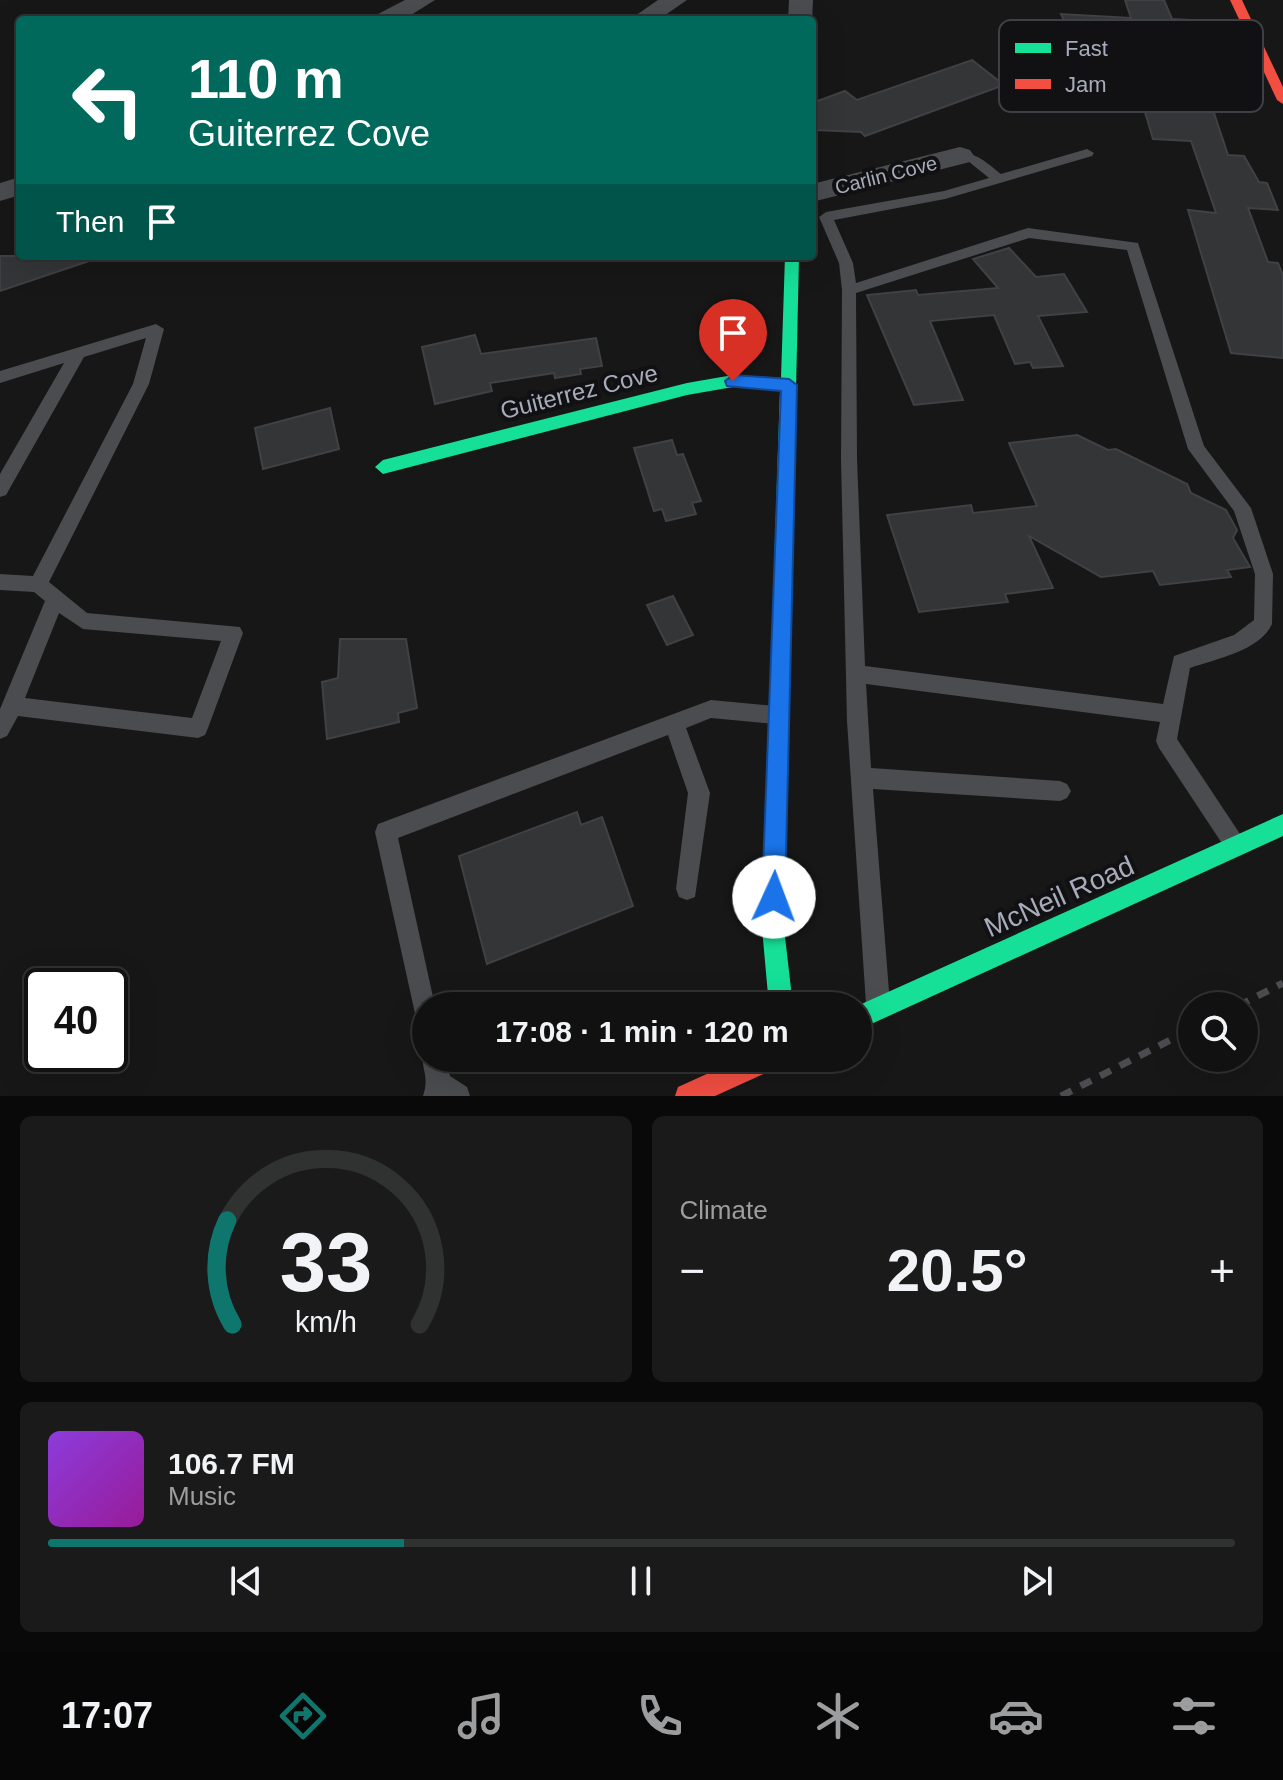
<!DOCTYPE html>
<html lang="en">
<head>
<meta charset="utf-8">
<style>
	body { margin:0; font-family:Helvetica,sans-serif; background:#1a1a1a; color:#f1f3f6; height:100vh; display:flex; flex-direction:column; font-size:30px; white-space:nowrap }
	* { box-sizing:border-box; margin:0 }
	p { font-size:26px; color:#9c9d9f }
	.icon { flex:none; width:44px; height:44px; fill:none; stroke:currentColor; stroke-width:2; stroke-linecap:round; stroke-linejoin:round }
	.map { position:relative; height:1096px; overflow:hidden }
	.sheet { display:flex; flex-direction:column; gap:20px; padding:20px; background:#090909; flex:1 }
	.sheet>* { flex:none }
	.top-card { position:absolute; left:16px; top:16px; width:800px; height:244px; border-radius:8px; box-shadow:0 8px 32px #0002,0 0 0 2px #303131; background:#00695c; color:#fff; overflow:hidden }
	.buttons { position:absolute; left:1178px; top:992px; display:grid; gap:16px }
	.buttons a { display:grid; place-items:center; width:80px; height:80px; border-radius:50%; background:#111; box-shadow:0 8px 32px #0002,0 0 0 2px #303131; font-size:40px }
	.speed { position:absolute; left:24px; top:968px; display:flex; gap:16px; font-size:40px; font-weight:700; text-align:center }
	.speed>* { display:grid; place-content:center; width:104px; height:104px; border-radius:50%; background:#111; box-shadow:0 8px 32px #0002,0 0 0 2px #303131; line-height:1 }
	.speed .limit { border:4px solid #111; border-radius:12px; background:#fff; color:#111 }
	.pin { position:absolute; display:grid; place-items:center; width:68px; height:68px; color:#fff; margin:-82px -34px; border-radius:50% 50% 50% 0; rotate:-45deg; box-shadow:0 0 8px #0007 }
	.pin .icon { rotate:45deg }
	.me { position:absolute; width:88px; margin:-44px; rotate:2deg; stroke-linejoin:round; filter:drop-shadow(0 0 6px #0008) }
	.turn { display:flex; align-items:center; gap:28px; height:168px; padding:0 40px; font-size:36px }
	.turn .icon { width:104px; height:104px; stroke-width:2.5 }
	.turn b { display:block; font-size:56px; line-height:68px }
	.then { display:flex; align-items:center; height:76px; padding:0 40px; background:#0003; gap:16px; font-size:30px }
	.big { font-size:60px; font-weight:800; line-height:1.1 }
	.sheet .tile { flex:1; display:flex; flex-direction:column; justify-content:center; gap:12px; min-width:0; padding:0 28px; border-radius:12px; background:#1a1a1a }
	.sheet .dial { align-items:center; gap:0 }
	.dial svg { height:208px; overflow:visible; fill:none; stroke:#303131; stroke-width:7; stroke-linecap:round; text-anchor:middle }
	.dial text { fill:#f1f3f6; stroke:none }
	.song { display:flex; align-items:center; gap:24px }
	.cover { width:96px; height:96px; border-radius:12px; background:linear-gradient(135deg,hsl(270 70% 55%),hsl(300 70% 35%)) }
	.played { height:8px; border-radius:4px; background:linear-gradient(90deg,#0f766e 30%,#303131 30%) }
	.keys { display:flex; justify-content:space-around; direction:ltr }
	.heat { display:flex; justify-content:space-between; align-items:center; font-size:44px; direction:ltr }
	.sheet .tiles { flex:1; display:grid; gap:20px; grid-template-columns:1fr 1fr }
	.tile:last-child { grid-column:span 2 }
	.trip { position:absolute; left:412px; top:992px; width:460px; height:80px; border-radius:40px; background:#111; box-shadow:0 8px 32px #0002,0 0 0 2px #303131; font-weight:800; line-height:80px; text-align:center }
	.tabs { display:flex; height:128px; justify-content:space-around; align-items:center; background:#070707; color:#9c9d9f }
	.tabs .icon { width:56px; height:56px }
	.tabs .current { color:#0f766e }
	.tabs b { font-size:36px; color:#f1f3f6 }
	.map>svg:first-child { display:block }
	.building { fill:#343537; stroke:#404144; stroke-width:2 }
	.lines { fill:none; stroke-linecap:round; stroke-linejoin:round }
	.lane { fill:#4b4c50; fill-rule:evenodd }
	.street { fill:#4b4c50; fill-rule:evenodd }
	.fast { fill:#16e098; fill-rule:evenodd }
	.jam { fill:#f24e42; fill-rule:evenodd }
	.rail { stroke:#4b4c4f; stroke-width:7; stroke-dasharray:12 10; stroke-linecap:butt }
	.route { fill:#1a73e8; stroke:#114b97; stroke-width:2 }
	.labels { text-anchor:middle; stroke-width:8; stroke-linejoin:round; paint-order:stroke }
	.far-street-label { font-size:20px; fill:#a7acba; stroke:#111113 }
	.street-label { font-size:24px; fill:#a7acba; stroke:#111113 }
	.near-street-label { font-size:28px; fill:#a7acba; stroke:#111113 }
	.key { fill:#111113; stroke:#3e4045; stroke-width:2 }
	.key-label { font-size:22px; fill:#a7acba }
</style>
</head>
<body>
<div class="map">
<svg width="1283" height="1096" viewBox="0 0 1283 1096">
	<rect width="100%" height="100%" fill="#171717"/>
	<!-- building -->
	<g class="building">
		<polygon points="1125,0 1164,0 1172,19 1190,20 1207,61 1202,61 1208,75 1202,77 1228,155 1244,156 1259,182 1267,183 1278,210 1248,208 1268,262 1278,263 1283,275 1283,358 1231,353 1188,210 1216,213 1191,141 1153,139 1132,68 1075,70 1073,65 1068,65 1054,37 1072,37 1061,14 1131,18"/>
		<polygon points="972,60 1004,85 865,136 861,132 815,130 815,102 845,91 857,100"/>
		<polygon points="1009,248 1036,277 1064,274 1087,312 1038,316 1063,366 1033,368 1030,362 1015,364 994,315 930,321 963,400 914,405 867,295 916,290 918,295 998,288 973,259"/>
		<polygon points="0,256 88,256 89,261 0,291"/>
		<polygon points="475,335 481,354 596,338 602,366 580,369 581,374 555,378 554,373 490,383 492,391 435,404 422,347"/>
		<polygon points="330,408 339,449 263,469 255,428"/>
		<polygon points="1077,435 1108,450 1116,449 1187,484 1191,493 1226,510 1237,530 1233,538 1250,567 1227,570 1231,577 1160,585 1153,571 1101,577 1029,536 1053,588 1005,594 1008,602 919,612 887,515 971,505 973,513 1037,506 1009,443"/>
		<polygon points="672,440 677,455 683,454 701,501 692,503 696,514 666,521 662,509 654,511 634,448"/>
		<polygon points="673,596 693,635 667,645 647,605"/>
		<polygon points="340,639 406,639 417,708 398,713 399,722 327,739 322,682 338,678"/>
		<polygon points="577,812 581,825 602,817 633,906 487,964 459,856"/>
	</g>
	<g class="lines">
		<!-- lane -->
		<g class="lane">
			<path d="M1087 149 1094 153 1092 156 945 199 834 220 853 263 856 283 1028 228 1138 243 1204 446 1251 508 1273 574 1272 624C1260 651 1215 659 1190 668L1177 739 1246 843 1243 851 1235 854 1227 851 1159 748 1156 741 1160 722 866 684 871 768 1060 781 1067 784 1071 791 1067 798 1060 801 873 789 890 1004 886 1012 878 1016 870 1012 866 1004 847 721 841 459 842 290 839 263 819 217 826 212 944 191 989 178 968 161 955 159V153C975 151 986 162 1001 174ZM1029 238 1127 250 1188 449 1234 511 1255 574 1254 620 1234 635 1174 656 1163 704 865 666 857 459 856 293Z"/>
			<path d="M156 324 164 329 149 384 49 582 87 613 240 627 243 633 208 728 205 735 198 738 18 716 7 736 0 739V709L45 601 34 592 0 590V574L33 576 133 384 146 338 84 357 6 495 0 497V474L64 363 0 383V371ZM59 613 83 629 221 641 192 718 25 698Z"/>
			<polygon points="711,700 776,706 783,708 786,715 783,722 776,724 711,718 686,728 710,793 695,897 687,900 679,897 676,889 688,793 668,735 398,838 435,1006 426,1006 426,1031 418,1027 375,832 378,824"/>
			<path d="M425 1049 426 1058H446L450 1076 467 1087 470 1096H423C431 1074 418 1067 425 1049Z"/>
		</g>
		<!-- street -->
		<g class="street">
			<polygon points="405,0 435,0 403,20 373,20 376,15"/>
			<polygon points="658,0 687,0 658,20 629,20"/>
			<polygon points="789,0 813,0 812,20 788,20"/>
			<polygon points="960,147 970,150 974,156 970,162 812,202 812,184"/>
			<polygon points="20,177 20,195 0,201 0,183"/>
		</g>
		<!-- fast -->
		<g class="fast">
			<polygon points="785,256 799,256 784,928 793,1006 769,1006 762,928 780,390 733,387 687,395 383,474 375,467 383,460 687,383 733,375 781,378"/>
			<polygon points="1283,814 1283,836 858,1030 857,1006"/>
		</g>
		<!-- jam -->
		<g class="jam">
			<polygon points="1230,0 1242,0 1283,87 1283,104 1277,100"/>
			<polygon points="742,1058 782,1058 779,1067 715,1096 675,1096 678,1087"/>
		</g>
		<!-- rail -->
		<g class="rail">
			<polyline points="1238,1006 1283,983"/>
			<polyline points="1061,1096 1192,1029"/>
		</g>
	</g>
	<!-- route -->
	<polygon class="route" points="733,375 789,379 797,385 785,897 782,905 774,908 766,905 762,897 781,391 727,386 725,381"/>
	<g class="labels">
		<!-- far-street labels -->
		<g class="far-street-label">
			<text transform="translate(886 175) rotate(-14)" y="7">Carlin Cove</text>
		</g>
		<!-- street labels -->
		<g class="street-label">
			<text transform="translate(579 392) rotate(-14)" y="8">Guiterrez Cove</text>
		</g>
		<!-- near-street labels -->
		<g class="near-street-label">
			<text transform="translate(1059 896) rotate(-24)" y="10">McNeil Road</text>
		</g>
	</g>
	<!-- legend -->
	<rect x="999" y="20" width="264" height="92" rx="12" class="key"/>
	<rect x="1015" y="43" width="36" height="10" fill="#16e098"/>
	<rect x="1015" y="79" width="36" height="10" fill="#f24e42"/>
	<g class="key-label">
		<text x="1065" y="56">Fast</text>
		<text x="1065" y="92">Jam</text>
	</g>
</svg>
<div class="buttons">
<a><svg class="icon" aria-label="search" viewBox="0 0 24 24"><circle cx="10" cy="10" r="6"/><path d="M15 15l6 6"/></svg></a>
</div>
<div class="speed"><div class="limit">40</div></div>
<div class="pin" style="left:733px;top:381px;background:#d93025"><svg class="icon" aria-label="arrive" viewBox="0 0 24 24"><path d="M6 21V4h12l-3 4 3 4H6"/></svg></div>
<svg class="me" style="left:774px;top:897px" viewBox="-20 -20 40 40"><circle r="19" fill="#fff"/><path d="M0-13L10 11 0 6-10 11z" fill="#1a73e8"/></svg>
<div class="trip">17:08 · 1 min · 120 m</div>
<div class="top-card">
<div class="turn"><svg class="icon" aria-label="left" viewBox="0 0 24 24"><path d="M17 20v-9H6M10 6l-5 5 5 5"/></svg><div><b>110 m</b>Guiterrez Cove</div></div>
<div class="then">Then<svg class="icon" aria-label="arrive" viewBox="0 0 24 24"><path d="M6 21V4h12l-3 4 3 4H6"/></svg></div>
</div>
</div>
<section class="sheet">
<div class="tiles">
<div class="tile dial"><svg viewBox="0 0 100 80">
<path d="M14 69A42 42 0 1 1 86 69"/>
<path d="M14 69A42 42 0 0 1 12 29" stroke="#0f766e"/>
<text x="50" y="56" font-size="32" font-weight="700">33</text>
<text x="50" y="72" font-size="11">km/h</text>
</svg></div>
<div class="tile"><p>Climate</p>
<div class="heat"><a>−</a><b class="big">20.5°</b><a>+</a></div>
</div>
<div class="tile">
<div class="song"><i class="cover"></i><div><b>106.7 FM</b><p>Music</p></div></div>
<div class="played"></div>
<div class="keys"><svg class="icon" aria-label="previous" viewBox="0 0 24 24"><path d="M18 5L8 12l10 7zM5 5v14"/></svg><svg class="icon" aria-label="pause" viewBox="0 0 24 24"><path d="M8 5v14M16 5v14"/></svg><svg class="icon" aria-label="next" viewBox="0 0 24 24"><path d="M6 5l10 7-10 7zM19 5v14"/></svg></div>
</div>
</div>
</section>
<nav class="tabs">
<b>17:07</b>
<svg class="icon current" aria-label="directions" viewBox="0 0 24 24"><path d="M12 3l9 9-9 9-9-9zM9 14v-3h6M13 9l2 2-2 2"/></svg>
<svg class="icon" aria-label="music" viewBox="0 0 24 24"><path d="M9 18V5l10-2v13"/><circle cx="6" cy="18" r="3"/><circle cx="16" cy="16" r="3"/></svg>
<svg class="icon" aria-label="phone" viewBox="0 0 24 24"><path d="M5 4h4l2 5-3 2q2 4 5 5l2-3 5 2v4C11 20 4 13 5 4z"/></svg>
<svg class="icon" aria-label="climate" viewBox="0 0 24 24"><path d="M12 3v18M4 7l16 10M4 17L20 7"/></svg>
<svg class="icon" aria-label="car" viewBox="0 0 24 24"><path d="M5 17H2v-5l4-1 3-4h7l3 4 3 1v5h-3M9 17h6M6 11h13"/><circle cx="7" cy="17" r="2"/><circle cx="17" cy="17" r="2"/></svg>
<svg class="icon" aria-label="filters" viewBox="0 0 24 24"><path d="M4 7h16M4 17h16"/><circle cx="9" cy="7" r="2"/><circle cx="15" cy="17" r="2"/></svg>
</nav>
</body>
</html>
